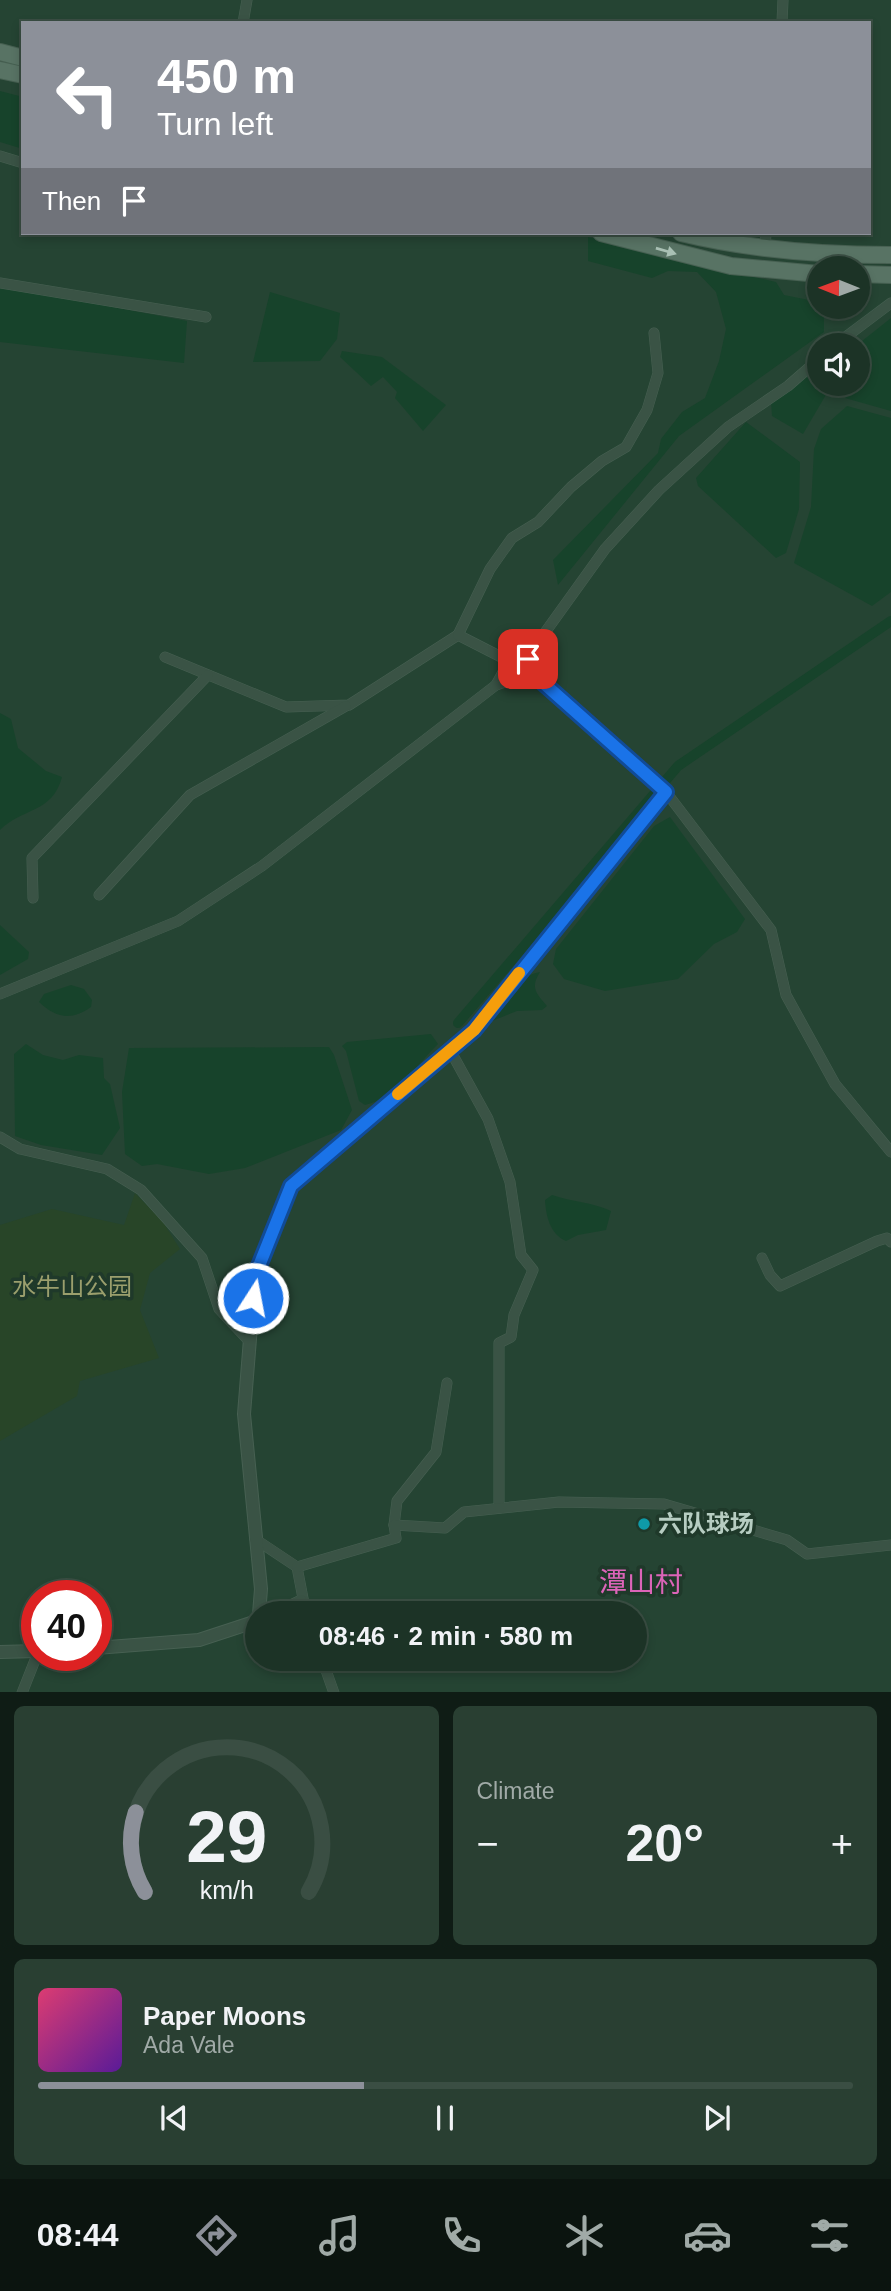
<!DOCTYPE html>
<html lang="en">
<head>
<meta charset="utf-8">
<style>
	body { margin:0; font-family:Arial,"Noto Sans SC",sans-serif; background:#293f32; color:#f1f3f6; height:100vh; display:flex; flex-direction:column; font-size:26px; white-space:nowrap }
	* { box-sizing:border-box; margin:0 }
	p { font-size:23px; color:#a0aaa7 }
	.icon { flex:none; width:38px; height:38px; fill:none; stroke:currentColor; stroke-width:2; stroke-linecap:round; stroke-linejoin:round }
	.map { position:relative; height:1692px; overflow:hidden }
	.sheet { display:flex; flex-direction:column; gap:14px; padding:14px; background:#0f1c15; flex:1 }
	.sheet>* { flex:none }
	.guide { position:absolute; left:21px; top:21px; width:850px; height:214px; border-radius:0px; box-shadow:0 4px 10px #0003,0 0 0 2px #3a4e43; background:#8c9099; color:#fff; overflow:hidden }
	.needle { width:46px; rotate:271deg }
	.controls { position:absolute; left:807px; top:256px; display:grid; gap:14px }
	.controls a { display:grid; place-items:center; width:63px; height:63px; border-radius:50%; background:#1c3326; box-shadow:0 4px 10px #0003,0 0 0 2px #3a4e43; font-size:35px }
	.speed { position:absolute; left:21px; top:1580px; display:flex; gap:14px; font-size:35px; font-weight:700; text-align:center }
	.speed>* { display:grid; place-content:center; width:91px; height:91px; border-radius:50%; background:#1c3326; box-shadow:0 4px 10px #0003,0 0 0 2px #3a4e43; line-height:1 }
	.speed .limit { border:10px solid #d22; background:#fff; color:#111 }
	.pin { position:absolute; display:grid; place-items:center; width:60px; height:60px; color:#fff; margin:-30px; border-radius:14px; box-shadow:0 4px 10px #0006 }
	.me { position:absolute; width:77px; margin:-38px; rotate:11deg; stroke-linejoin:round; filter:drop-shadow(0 0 5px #0008) }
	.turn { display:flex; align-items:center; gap:24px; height:147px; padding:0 21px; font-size:32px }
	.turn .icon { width:91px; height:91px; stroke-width:2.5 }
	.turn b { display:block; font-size:49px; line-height:60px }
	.then { display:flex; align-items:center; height:66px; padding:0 21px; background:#0003; gap:14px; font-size:26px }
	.big { font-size:52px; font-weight:800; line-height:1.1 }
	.sheet .card { flex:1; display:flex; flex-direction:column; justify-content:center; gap:10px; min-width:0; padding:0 24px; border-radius:10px; background:#293f32 }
	.sheet .dial { align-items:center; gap:0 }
	.dial svg { height:182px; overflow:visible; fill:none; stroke:#3a4e43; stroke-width:7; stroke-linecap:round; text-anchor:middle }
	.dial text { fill:#f1f3f6; stroke:none }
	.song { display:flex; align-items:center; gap:21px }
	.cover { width:84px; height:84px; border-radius:10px; background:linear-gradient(135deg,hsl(340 70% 55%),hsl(270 70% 35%)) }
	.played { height:7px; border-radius:4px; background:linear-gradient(90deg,#8c9099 40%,#3a4e43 40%) }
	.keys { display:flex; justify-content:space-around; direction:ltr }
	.heat { display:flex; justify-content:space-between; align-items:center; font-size:38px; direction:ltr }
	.sheet .tiles { flex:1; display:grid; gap:14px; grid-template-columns:1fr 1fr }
	.card:last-child { grid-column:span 2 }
	.trip { position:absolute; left:245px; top:1601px; width:402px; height:70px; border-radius:35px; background:#1c3326; box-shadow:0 4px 10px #0003,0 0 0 2px #3a4e43; font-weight:800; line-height:70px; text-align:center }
	.menu { display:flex; height:112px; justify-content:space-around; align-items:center; background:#0b140f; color:#a0aaa7 }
	.menu .icon { width:49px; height:49px }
	.menu .selected { color:#8c9099 }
	.menu b { font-size:32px; color:#f1f3f6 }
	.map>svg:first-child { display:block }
	.green { fill:#284528 }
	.water { fill:#17432b }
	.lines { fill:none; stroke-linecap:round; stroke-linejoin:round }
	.canal { stroke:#17432b; stroke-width:10 }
	.minor-casing { stroke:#476052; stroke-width:11 }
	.tertiary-casing { stroke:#476052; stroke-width:14 }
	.primary-casing { stroke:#476052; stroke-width:18 }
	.minor { stroke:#3a5345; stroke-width:10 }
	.tertiary { stroke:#3a5345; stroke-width:12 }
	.primary { stroke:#587364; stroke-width:16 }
	.oneway { fill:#a9c0b4 }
	.route-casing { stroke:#114b97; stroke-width:18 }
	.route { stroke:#1a73e8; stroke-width:12 }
	.slow { stroke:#f59e0b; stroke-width:12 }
	.culture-dot { fill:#0f9aa8; stroke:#1f392a; stroke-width:2.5 }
	.labels { text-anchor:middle; stroke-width:7; stroke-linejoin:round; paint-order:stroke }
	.park-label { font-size:24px; fill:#9b9f6d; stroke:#1f392a }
	.poi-label { font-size:24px; font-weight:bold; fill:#b7cdc2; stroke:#1f392a; text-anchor:start }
	.quarter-label { font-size:28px; fill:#dc64b8; stroke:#1f392a }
</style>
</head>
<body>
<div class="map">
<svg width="891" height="1693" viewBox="0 0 891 1693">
	<rect width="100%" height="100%" fill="#254433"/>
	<!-- green -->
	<polygon class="green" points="135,1193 163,1222 180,1249 150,1273 140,1310 159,1358 80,1381 77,1396 0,1441 0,1225 52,1209 124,1225"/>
	<!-- water -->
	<g class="water">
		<polygon points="0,91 23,97 23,149 0,142"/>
		<polygon points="588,237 776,282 784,295 819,302 819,306 824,306 824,332 679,436 558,585 553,560 658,453 661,439 682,412 705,398 719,361 726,329 716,292 697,272 668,271 652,278 588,261"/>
		<polygon points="0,286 187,321 184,363 0,342"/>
		<polygon points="270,292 340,313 337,339 320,361 253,362"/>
		<polygon points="891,318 891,411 845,398 839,384 858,383 857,345"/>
		<polygon points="342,351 382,357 446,405 423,431 395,398 397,392 383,377 371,386 340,357"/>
		<polygon points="819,363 819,383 829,383 827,393 803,434 772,416 771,401"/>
		<polygon points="847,406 891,418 891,592 872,606 794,563 811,507 814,449 821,429"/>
		<polygon points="746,422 800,462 799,509 786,553 776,558 698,486 696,478"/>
		<path d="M0 713 11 719 18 748 46 771 62 777C52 814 23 807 0 830Z"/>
		<polygon points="670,817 745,919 737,932 714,944 678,979 605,991 564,979 553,964 556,949 654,826"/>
		<polygon points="0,925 29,952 28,959 0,975"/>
		<path d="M540 972C530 988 536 993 547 1006L542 1010 517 1011 492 1021C505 1002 515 976 540 972Z"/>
		<path d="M71 985 84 989 92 1000 91 1007C71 1021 56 1018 39 1002L44 994Z"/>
		<path d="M431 1034 438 1044C418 1064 394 1099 365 1105L359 1101 346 1051 342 1046 347 1042Z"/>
		<polygon points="26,1044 43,1055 63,1060 79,1055 103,1058 104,1078 110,1084 120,1128 102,1155 41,1145 15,1136 14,1054"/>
		<polygon points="329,1047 334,1055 352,1110 341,1130 245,1168 209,1174 157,1164 142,1166 125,1154 122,1092 129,1048"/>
		<path d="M552 1195C572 1202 592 1202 611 1211L606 1230 578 1235 566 1241C550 1234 546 1216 545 1200Z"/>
	</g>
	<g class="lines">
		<!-- canal -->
		<polyline class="canal" points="458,1023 678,766 891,621"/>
		<!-- minor casing -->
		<g class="minor-casing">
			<g id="minor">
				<polyline points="243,23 247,0"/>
				<polyline points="782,23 783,0"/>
				<polyline points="0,156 23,163"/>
				<polyline points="765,249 766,233"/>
				<polyline points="0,283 206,317"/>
				<polyline points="835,345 891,303"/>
				<polyline points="819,359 788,386 728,427 659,490 605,549 536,645 531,666 540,680 666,792 771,930 786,995 835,1084 891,1152"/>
				<circle cx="519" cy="666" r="12"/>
				<polyline points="165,657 286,707 349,705 458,635"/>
				<polyline points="509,661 458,635 490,569 512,538 538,522 571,487 602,461 626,447 647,410 658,373 654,333"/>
				<polyline points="507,665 496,685 517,678"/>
				<polyline points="99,895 190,795 346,706"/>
				<polyline points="33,898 32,858 208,675"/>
				<polyline points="0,994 178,921 262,866 496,685"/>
				<polyline points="450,1050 488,1119 510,1182 521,1255 533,1270 514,1315 511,1337 499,1343 499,1508"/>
				<polyline points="0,1137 20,1149 107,1169 141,1190 202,1258 219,1309 250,1342"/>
				<polyline points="762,1258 770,1275 780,1286 877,1241 887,1238 891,1242"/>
				<polyline points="394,1525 397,1501 436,1452 447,1383"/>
				<polyline points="255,1539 297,1567 306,1614"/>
				<polyline points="297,1567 396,1538 394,1525 445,1528 464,1512 559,1502 664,1504 787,1540 807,1554 891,1545"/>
				<polyline points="272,1614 301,1600"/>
				<polyline points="322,1659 334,1693"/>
				<polyline points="22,1693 37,1655"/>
			</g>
		</g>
		<!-- tertiary casing -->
		<g class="tertiary-casing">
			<g id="tertiary">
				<polyline points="259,1614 261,1589 244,1414 255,1276 291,1186 474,1030 666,792"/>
				<polyline points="96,1648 199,1640 257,1621"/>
				<polyline points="0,1652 37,1651"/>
			</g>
		</g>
		<!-- primary casing -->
		<g class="primary-casing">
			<g id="primary">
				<polyline points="0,52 23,58"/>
				<polyline points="0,70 23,75"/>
				<polyline points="601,233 731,266 819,274"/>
				<path d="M681 233C751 250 819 255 891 255"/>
				<polyline points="858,274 891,275"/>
			</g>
		</g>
		<!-- minor -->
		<use href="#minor" class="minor"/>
		<!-- tertiary -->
		<use href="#tertiary" class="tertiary"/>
		<!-- primary -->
		<use href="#primary" class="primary"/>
	</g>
	<!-- one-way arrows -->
	<defs><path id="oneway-solid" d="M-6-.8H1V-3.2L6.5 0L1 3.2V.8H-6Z" transform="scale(1.75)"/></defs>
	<use class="oneway" href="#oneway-solid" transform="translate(666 251) rotate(16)"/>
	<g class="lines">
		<!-- route casing -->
		<g class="route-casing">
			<polyline id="route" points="253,1298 255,1276 291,1186 474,1030 666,792 540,680 528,659"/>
		</g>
		<!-- route -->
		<use href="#route" class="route"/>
		<!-- slow -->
		<polyline class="slow" points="398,1094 474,1030 519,973"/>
	</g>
	<!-- markers -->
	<circle class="culture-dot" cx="644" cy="1524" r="7"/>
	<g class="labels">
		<!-- park labels -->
		<g class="park-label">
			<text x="72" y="1295">水牛山公园</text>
		</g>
		<!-- poi labels -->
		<g class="poi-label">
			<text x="658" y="1532">六队球场</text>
		</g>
		<!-- quarter labels -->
		<g class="quarter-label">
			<text x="641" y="1592">潭山村</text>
		</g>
	</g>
</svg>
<div class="controls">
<a><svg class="needle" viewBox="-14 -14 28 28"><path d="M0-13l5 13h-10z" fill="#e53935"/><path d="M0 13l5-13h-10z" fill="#a0aaa7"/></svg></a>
<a><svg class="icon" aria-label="sound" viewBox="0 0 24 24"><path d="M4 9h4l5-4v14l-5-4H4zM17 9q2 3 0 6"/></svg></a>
</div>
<div class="speed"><div class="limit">40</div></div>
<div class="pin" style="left:528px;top:659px;background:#d93025"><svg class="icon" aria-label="arrive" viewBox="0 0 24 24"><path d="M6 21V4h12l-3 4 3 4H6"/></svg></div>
<svg class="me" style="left:253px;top:1298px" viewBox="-20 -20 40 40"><circle r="17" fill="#1a73e8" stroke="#fff" stroke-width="3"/><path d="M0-11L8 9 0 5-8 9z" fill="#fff"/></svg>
<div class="trip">08:46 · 2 min · 580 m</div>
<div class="guide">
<div class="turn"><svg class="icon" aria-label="left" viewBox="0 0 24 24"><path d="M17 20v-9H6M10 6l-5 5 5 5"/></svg><div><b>450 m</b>Turn left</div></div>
<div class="then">Then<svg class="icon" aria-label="arrive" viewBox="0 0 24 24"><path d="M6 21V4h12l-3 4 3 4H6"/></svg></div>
</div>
</div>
<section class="sheet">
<div class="tiles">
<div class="card dial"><svg viewBox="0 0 100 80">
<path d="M14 69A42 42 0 1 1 86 69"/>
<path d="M14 69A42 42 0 0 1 10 34" stroke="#8c9099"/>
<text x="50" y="56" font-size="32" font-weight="700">29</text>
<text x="50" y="72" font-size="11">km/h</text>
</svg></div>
<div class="card"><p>Climate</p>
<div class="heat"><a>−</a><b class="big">20°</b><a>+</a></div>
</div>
<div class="card">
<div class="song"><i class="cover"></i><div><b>Paper Moons</b><p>Ada Vale</p></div></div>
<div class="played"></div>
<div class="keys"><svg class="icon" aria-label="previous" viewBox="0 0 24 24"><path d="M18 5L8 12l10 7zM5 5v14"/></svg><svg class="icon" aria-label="pause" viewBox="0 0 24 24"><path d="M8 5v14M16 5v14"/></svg><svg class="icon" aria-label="next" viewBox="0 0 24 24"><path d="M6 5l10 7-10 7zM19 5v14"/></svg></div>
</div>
</div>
</section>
<nav class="menu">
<b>08:44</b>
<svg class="icon selected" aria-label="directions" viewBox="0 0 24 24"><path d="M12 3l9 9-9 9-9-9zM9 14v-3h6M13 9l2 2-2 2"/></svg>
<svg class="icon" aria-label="music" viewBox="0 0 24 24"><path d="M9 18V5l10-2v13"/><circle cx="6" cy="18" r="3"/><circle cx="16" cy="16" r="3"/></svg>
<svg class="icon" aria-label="phone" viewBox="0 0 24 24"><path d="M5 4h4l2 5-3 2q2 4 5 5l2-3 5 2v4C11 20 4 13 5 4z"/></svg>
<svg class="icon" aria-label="climate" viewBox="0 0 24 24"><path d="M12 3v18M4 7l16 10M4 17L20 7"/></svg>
<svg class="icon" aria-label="car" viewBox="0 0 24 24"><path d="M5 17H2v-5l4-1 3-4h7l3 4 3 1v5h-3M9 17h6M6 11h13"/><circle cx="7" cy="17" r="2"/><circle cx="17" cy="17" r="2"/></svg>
<svg class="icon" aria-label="filters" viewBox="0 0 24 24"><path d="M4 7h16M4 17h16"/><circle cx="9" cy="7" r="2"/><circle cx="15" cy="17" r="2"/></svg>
</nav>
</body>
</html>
